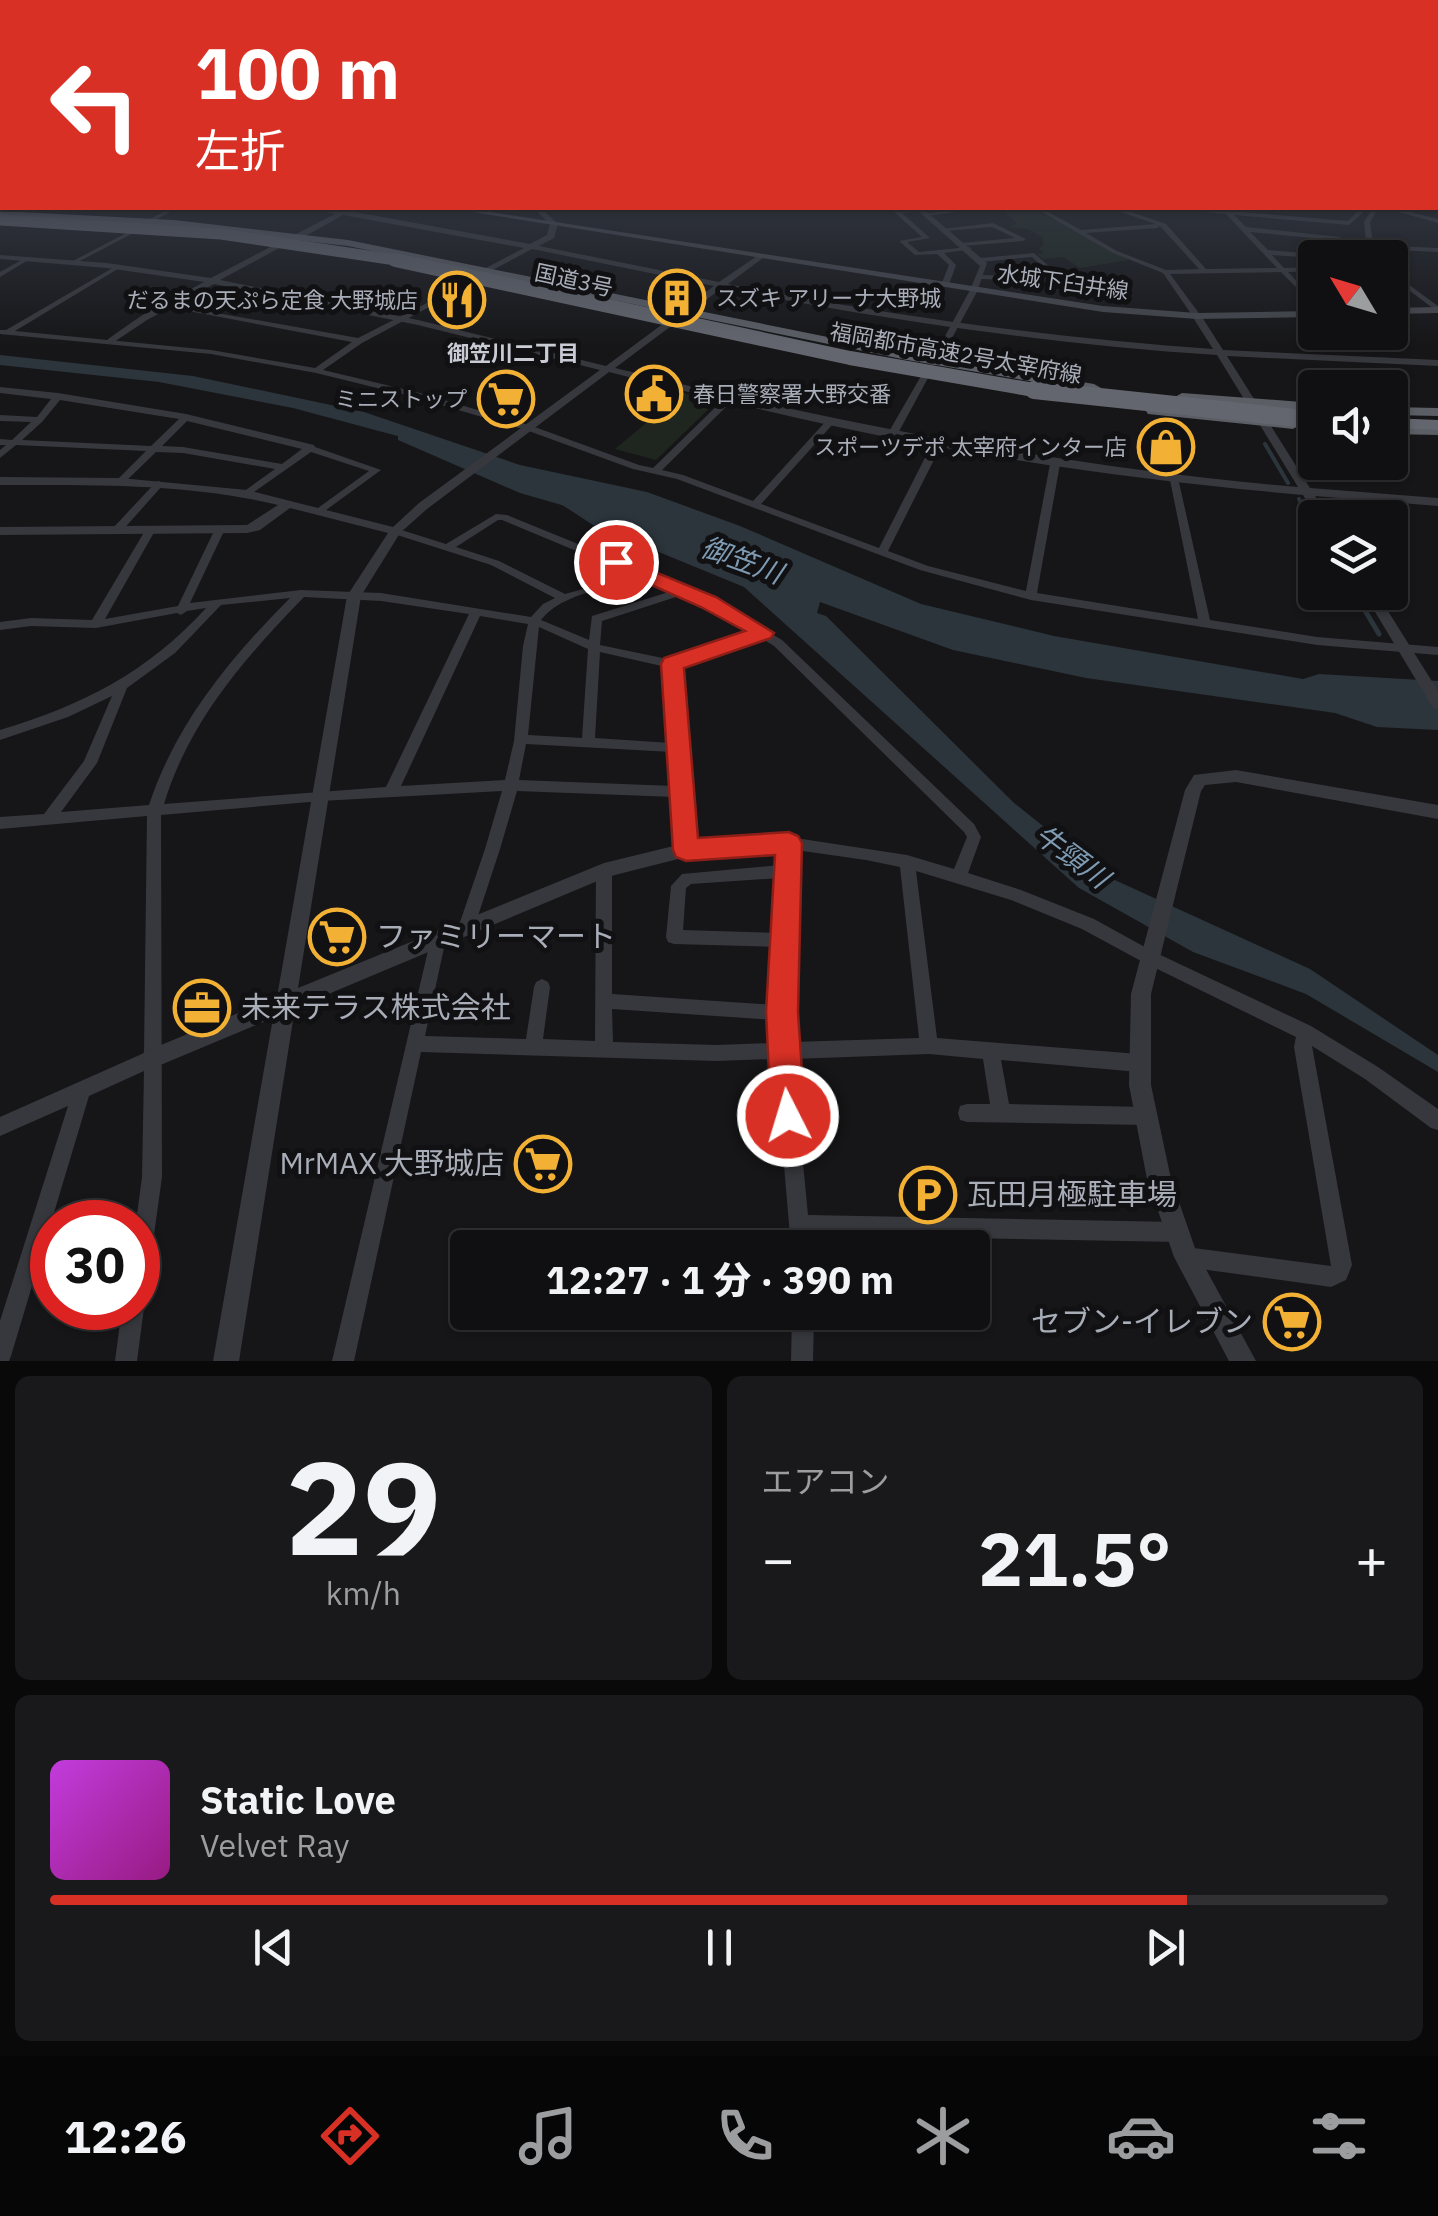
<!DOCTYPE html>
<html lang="ja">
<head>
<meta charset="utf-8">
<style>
	body { margin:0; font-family:"IBM Plex Sans","Noto Sans JP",sans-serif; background:#19191b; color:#f1f3f6; height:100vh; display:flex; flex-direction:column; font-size:38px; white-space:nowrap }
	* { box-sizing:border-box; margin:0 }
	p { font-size:32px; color:#9c9d9f }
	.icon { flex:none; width:55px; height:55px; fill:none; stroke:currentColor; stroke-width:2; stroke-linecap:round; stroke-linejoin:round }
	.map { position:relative; height:1361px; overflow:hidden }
	.sheet { display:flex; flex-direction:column; gap:15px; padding:15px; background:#09090a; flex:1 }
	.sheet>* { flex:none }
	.banner { position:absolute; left:0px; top:0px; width:1440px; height:210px; box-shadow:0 2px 8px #0004,0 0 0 2px #303032; background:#d93025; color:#fff; overflow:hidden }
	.needle { width:65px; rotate:308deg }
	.fabs { position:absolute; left:1298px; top:240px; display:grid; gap:20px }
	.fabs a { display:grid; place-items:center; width:110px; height:110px; border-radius:10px; background:#101012; box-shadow:0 2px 8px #0004,0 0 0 2px #303032; font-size:50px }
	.speed { position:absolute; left:30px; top:1200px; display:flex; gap:20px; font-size:50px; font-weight:700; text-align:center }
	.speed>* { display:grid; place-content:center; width:130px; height:130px; border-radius:50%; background:#101012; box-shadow:0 2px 8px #0004,0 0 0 2px #303032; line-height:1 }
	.speed .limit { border:15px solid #d22; background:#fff; color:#111 }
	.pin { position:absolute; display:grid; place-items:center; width:85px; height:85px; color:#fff; margin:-42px; border:5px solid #fff; border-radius:50%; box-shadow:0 2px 10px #0007 }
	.me { position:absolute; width:110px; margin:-55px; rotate:355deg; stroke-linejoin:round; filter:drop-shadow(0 0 8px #0008) }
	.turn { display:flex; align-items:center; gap:35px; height:210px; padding:0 30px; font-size:45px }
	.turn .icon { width:130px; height:130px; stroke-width:2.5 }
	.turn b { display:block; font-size:70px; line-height:85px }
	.big { font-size:75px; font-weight:800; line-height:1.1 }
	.sheet .card { flex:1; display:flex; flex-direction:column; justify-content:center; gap:15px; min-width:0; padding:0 35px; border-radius:15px; background:#19191b }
	.sheet .dial { align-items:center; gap:0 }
	.dial b { font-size:130px; line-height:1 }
	.song { display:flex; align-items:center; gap:30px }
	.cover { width:120px; height:120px; border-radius:15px; background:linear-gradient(135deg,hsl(290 70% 55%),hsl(310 70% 35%)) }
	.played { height:10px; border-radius:5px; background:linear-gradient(90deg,#d93025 85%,#303032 85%) }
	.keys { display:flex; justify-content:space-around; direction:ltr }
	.heat { display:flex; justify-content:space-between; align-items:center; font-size:55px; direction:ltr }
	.sheet .tiles { flex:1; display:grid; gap:15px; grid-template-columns:1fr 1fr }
	.card:last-child { grid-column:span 2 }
	.trip { position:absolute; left:450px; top:1230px; width:540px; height:100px; border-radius:10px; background:#101012; box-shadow:0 2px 8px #0004,0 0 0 2px #303032; font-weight:800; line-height:100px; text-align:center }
	.dock { display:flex; height:160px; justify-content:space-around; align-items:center; background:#060607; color:#9c9d9f }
	.dock .icon { width:70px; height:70px }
	.dock .current { color:#d93025 }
	.dock b { font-size:45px; color:#f1f3f6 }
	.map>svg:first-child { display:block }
	.green { fill:#1e261f }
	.water { fill:#2c353c }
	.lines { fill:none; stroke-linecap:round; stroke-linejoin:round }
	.stream-far1 { stroke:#2c353c; stroke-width:4 }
	.stream { stroke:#2c353c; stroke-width:5 }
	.river { fill:#2c353c; fill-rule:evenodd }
	.minor { fill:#37383d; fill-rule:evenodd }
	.tertiary { fill:#37383d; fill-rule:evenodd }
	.secondary { fill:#45474d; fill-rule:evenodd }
	.trunk { fill:#5b5e65; fill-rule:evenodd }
	.motorway { fill:#63666e; fill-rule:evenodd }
	.motorway-bridge-far2 { stroke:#63666e; stroke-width:11 }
	.motorway-bridge-far1 { stroke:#63666e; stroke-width:14 }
	.motorway-bridge { stroke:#63666e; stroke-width:18 }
	.route { fill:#d93025; stroke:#8d1f18; stroke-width:2.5 }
	.labels { text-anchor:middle; stroke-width:10; stroke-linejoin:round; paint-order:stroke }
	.far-street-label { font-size:22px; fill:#a8adb8; stroke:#111113 }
	.far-poi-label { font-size:22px; fill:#a8adb8; stroke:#111113; text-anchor:end }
	.far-neighbourhood-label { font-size:22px; font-weight:bold; fill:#c9ccd4; stroke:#111113 }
	.water-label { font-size:28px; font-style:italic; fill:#7f9bb3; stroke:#111113 }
	.near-poi-label { font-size:30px; fill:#a8adb8; stroke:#111113; text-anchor:start }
</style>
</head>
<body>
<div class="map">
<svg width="1438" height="1361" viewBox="0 0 1438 1361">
	<rect width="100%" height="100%" fill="#161618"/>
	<!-- green -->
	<g class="green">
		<polygon points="1000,208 1031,208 1129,260 1080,268 1063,257 1043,259 1037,254 1044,253 1039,249 1044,245 1042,237 1028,229 1009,227 1017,223"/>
		<polygon points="682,393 717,401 656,460 615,449"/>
	</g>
	<!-- water -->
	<polygon class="water" points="0,355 193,376 364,412 520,465 647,492 740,526 921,604 1054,636 1303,679 1319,674 1438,681 1438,730 1377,727 1335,713 1086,678 953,650 820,602 817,613 826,616 1013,802 1106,876 1310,969 1438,1055 1438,1072 1306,994 1193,952 1079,888 744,587 593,525 527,482 405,438 293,408 159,382 0,365"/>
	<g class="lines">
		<!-- stream-far1 -->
		<g class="stream-far1">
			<polyline points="1265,444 1288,483"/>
			<polyline points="1299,499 1315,527"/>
		</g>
		<!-- stream -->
		<polyline class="stream" points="1354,592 1379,634"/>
		<!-- river -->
		<polygon class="river" points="405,430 536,483 587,498 590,503 579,510 520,493 398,440 398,432"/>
		<!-- minor -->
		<g class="minor">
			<polygon points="1438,207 1438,211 1426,208"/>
			<polygon points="171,208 178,208 151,222 146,221"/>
			<polygon points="920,208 922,211 902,213 930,238 907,242 919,252 969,247 972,249 944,253 956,265 948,287 941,285 949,265 937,254 915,255 899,241 922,237 894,212"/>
			<polygon points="971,208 987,208 926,216 923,214"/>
			<path d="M1034 208H1041L1081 230 1156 224 1120 212 1096 210 1093 208H1119L1166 224 1206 269 1277 268 1226 214 1179 210 1176 208 1223 210 1226 208 1230 211 1348 221 1357 212 1327 208H1368L1349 225 1234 215 1246 227 1340 237 1347 258H1315L1272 255 1284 268 1315 267V271L1288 272 1315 300V306L1281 272 1170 274 1201 316 1197 318H1194L1163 273 1113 253ZM1160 226 1199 269 1166 270 1117 251 1086 233 1157 228ZM1250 232 1335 240 1340 256 1268 250Z"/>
			<polygon points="1373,208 1379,208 1370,222 1373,245 1438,248 1438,252 1373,249 1374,258 1368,258 1364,222"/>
			<polygon points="993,223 1026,239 1023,241 963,246 960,244 961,243 1015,238 992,227 945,231 942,229"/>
			<polygon points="136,228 141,229 76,263 71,262"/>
			<polygon points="1034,253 1051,268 1051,270 1023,280 981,279 978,277 981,275 1022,276 1044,268 1032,257 981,262 978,260 981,258"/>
			<polygon points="25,258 30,259 0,277 0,272"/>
			<polygon points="116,266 121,267 15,331 211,350 315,368 352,342 162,306 166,304 358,338 474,279 476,280 476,282 362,343 323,370 420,393 532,426 639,465 653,468 727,396 733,396 733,400 662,470 683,475 753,501 827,420 833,420 833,424 761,504 879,548 932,444 934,442 940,442 942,444 888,551 928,566 1026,591 1050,464 1055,461 1058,462 1060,464 1037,593 1198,619 1170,480 1175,477 1178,478 1210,620 1317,637 1438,647 1438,655 1317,645 1031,600 920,570 677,479 633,469 526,430 414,397 316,373 211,354 0,334 0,330 6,330"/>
			<polygon points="1390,271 1438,306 1438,312 1390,276"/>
			<polygon points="974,288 978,290 938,364 931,366 930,364 970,290"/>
			<polygon points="921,376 928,378 897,435 889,437 887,435"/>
			<path d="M0 387 58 393 186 414 314 445 315 447 381 470 322 513 317 510 318 508 369 471 311 452 247 497 243 496V492L275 469 183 453 156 452 123 484H117V480L146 451 16 445 0 458V450L6 445H0V439L12 440 31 422 0 421V415L37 417 51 399 0 393ZM60 400 179 419 151 446 22 440 42 422ZM187 421 302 449 282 464 183 447 162 446Z"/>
			<polygon points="159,481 164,484 162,486 121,532 113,532 113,528 156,482"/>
			<path d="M496 514 507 515 713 599 782 640 974 824 981 837 968 873 1021 890 1094 919 1152 951 1311 1026 1378 1067 1438 1109V1130L1431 1128 1365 1079 1312 1046 1352 1265 1346 1280 1331 1287 1186 1267 1179 1264 1176 1257 1179 1250 1186 1247 1331 1266 1294 1047 1296 1037 1141 961 1082 929 1011 900 916 871 937 1038 1139 1054 1145 1057 1148 1063 1145 1069 1139 1072 1001 1060 1009 1104 1145 1107 1152 1109 1154 1116 1152 1123 1145 1125 967 1122 960 1120 958 1113 960 1106 967 1104H990L983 1059 929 1054 793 1059 808 1215 1178 1222 1185 1225 1188 1232 1185 1239 1178 1242 810 1235 811 1248H791L775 1059 716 1061 421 1052 354 1361H332L431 938 437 936 443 938 445 943 425 1036 526 1039 534 987 536 982 542 979 548 982 550 987 543 1039 595 1041 596 870 599 866 604 864 609 866 612 870V994L776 1005 778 947 674 944 668 942 666 937 671 886 682 874 781 865 782 843 784 839 789 837 907 855 954 869 967 837 964 832 774 646 761 638 678 666 685 745 687 748 685 751 693 850 691 854 686 856 681 854 679 850 675 797 517 791 500 849 474 928 472 933 466 935 460 933 458 928 485 849 502 791 321 801 161 815 162 1177 148 1278 145 1285 138 1288V1222H136L142 1177 144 1071 89 1096 11 1356 9 1361H0V1321L68 1106 0 1136V1117L144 1053 147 816 0 829V817L44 814 84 761 112 696 68 717 0 740V730C83 705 148 672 206 608L187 611 181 615 177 613 96 628 31 626 0 630V622L31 618 92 620 146 529 151 526 156 529 105 619 178 606 215 529 220 526 225 529 190 603 301 590 381 593 531 617 543 604 555 598 491 565 391 533 390 531 395 528 446 544ZM498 520H502L634 575 565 594 499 561 456 547ZM644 579 672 591 592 616 589 640 541 620C563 592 611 588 644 579ZM682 595 705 605 752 633 672 660 600 645 602 621ZM304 597 381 601 469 614 386 787 164 804C189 721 245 658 304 597ZM290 598C230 658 176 723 149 805L61 812 97 763 127 688 175 653 221 605ZM480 616 528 624 523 646 514 741 505 780 401 786ZM539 627 588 649 582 738 528 735ZM600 652 666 667 671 743 595 738ZM526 744 672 752 674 786 519 780ZM796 850 866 860 900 867 919 1038 792 1042ZM780 878 778 933 683 930 686 888 691 884ZM612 1009 775 1020 774 1043 716 1045 613 1042Z"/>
			<polygon points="138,1299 140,1301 144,1308 137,1361 115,1361 122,1308 138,1308"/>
			<polygon points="792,1312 814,1312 813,1361 791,1361"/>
		</g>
		<!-- tertiary -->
		<g class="tertiary">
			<path d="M306 208 344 210 530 244 547 235 550 224 533 208H541L558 224 554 238 539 246 719 282 760 254 764 256 763 258 728 284C888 315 1050 338 1213 349L1192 316 1197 313 1200 314 1223 350 1438 360V366L1227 356 1310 488 1438 498V506L1315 496 1329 518H1317L1303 495C1170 483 1038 466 908 441 808 422 708 397 609 372L427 509 400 533 361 596 298 988 604 863 686 843 789 836 795 838 798 843 795 848 789 850 686 857 607 877 295 1008 239 1361H213L273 1018 151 1069 144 1066 140 1059 144 1052 277 997 347 596 388 533 290 508 260 530 247 533 0 535V527L247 525 278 505C188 483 92 485 0 485V477L120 478 247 490 393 527 419 503 600 370 418 325 214 284 147 320 111 344 108 343V339L141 316 204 282 107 268 0 259V255L107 263 211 278 280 242H283V246L220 280 418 320 606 366 714 286 532 249 487 273H484V269L524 248 343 215 302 238H296V234L335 214ZM722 288C885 320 1051 344 1217 355L1298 487C1065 467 842 424 615 368Z"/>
			<polygon points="915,208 922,208 987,263 977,292 970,290 980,266"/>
			<polygon points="1384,208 1395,208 1438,219 1438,223"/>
			<polygon points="1363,592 1376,592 1438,691 1438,709 1433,708"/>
			<polygon points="1236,770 1438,805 1438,819 1236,782 1205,785 1201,791 1151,994 1151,1085 1171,1179 1196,1251 1256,1361 1229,1361 1174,1257 1147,1179 1129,1085 1131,994 1185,790 1194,775"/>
		</g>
		<!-- secondary -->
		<g class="secondary">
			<polygon points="447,208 464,208 1103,306 1197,313 1315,311 1315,317 1197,319 1103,312"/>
			<polygon points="1438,307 1438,313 1390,314 1390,308"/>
		</g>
		<!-- trunk -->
		<g class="trunk">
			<polygon points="0,211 174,220 348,240 907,353 1094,384 1101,388 1094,392 907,360 348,246 174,226 0,217"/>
			<polygon points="1182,393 1315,403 1315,411 1177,400 1175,397"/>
			<polygon points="1153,407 1293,421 1300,425 1293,429 1148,414 1146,411"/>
			<polygon points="1390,407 1438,408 1438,416 1390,415"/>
			<polygon points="1390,426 1438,427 1438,435 1390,434"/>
		</g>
		<!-- motorway -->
		<polygon class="motorway" points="1390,418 1438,420 1438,430 1390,428"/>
		<!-- motorway-bridge-far2 -->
		<polyline class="motorway-bridge-far2" points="0,220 221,234 409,262"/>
		<!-- motorway-bridge-far1 -->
		<polyline class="motorway-bridge-far1" points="395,260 850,358 1051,393"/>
		<!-- motorway-bridge -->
		<polyline class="motorway-bridge" points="1034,390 1315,420"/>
	</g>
	<!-- sky -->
	<linearGradient id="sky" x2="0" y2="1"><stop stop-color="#0c0c0d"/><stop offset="0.45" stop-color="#363c48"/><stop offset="1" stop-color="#363c48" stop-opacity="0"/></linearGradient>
	<rect width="1438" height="348" fill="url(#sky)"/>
	<!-- route -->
	<polygon class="route" points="616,556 716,597 774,633 771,638 684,668 698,838 789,832 798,836 802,843 798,1012 805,1116 800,1128 788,1133 776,1128 771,1116 766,1012 775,855 686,861 676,857 673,850 661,664 664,658 745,631 701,607 609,566 606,562"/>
	<!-- icons -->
	<defs>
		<g id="building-ring" transform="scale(2.875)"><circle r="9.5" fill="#111113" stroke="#f2b134" stroke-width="1.5"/><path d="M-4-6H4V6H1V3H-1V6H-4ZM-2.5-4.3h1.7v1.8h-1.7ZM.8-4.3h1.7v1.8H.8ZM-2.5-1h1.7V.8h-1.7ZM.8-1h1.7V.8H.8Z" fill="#f2b134"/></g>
		<g id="restaurant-ring" transform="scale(2.875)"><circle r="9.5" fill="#111113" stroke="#f2b134" stroke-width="1.5"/><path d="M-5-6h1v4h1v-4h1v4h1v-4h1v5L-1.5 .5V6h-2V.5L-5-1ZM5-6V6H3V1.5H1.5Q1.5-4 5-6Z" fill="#f2b134"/></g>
		<g id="civic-ring" transform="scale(2.875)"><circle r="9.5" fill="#111113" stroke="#f2b134" stroke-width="1.5"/><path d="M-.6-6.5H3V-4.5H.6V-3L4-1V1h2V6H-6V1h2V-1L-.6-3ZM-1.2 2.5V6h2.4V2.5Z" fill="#f2b134"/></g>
		<g id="supermarket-ring" transform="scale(2.875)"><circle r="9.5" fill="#111113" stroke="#f2b134" stroke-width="1.5"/><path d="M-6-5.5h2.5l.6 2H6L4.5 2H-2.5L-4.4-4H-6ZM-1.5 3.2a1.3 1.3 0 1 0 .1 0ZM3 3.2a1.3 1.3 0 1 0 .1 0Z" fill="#f2b134"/></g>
		<g id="shop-ring" transform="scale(2.875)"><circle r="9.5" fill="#111113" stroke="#f2b134" stroke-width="1.5"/><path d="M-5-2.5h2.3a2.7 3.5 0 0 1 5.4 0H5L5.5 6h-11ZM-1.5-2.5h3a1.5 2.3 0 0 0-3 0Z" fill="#f2b134"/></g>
		<g id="office-ring" transform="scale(2.875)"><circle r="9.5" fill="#111113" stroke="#f2b134" stroke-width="1.5"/><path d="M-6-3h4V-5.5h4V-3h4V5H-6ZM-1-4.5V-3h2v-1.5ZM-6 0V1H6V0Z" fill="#f2b134"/></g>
		<g id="parking-ring" transform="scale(2.875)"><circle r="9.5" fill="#111113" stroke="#f2b134" stroke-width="1.5"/><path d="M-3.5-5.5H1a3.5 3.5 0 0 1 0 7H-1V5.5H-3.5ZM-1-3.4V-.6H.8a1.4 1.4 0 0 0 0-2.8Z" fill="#f2b134"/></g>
	</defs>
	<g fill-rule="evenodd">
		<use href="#building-ring" x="677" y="298"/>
		<use href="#restaurant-ring" x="457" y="300"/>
		<use href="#civic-ring" x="654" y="394"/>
		<use href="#supermarket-ring" x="506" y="399"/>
		<use href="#shop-ring" x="1166" y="447"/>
		<use href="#supermarket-ring" x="337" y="937"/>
		<use href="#office-ring" x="202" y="1008"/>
		<use href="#supermarket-ring" x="543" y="1164"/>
		<use href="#parking-ring" x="928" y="1195"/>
		<use href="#supermarket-ring" x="1292" y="1322"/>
	</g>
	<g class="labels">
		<!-- far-street labels -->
		<g class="far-street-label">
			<text transform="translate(574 280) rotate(12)" y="8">国道3号</text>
			<text transform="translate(1063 282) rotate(8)" y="8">水城下臼井線</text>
			<text transform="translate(956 353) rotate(10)" y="8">福岡都市高速2号太宰府線</text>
		</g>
		<!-- far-poi labels -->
		<g class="far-poi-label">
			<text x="716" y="306" text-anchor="start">スズキ アリーナ大野城</text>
			<text x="418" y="308">だるまの天ぷら定食 大野城店</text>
			<text x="693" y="402" text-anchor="start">春日警察署大野交番</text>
			<text x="467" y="407">ミニストップ</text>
			<text x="1127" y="455">スポーツデポ 太宰府インター店</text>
		</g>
		<!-- far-neighbourhood labels -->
		<g class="far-neighbourhood-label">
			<text x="513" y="361">御笠川二丁目</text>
		</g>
		<!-- water labels -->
		<g class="water-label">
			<text transform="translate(742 560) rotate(20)" y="10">御笠川</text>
			<text transform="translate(1072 856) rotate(37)" y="10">牛頸川</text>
		</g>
		<!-- near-poi labels -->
		<g class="near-poi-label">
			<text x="376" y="947">ファミリーマート</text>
			<text x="241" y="1018">未来テラス株式会社</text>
			<text x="504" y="1174" text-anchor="end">MrMAX 大野城店</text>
			<text x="967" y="1205">瓦田月極駐車場</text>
			<text x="1253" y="1332" text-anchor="end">セブン-イレブン</text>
		</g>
	</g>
</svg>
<div class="fabs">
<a><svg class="needle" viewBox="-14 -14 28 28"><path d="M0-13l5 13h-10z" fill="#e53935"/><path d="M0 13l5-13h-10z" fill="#9c9d9f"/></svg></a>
<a><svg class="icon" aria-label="sound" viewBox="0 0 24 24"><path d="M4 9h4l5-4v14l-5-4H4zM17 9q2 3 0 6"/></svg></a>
<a><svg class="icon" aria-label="layers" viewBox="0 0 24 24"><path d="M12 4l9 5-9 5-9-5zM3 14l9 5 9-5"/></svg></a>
</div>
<div class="speed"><div class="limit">30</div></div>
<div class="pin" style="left:616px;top:562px;background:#d93025"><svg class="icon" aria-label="arrive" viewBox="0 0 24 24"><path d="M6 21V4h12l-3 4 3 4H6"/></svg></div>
<svg class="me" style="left:788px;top:1116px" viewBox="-20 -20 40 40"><circle r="17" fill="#d93025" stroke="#fff" stroke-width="3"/><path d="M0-11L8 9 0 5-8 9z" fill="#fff"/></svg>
<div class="trip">12:27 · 1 分 · 390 m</div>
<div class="banner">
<div class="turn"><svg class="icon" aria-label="left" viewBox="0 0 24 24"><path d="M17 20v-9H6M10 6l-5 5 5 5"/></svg><div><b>100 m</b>左折</div></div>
</div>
</div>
<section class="sheet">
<div class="tiles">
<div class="card dial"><b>29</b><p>km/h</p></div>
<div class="card"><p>エアコン</p>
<div class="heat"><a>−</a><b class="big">21.5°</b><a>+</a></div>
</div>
<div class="card">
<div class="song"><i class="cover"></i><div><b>Static Love</b><p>Velvet Ray</p></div></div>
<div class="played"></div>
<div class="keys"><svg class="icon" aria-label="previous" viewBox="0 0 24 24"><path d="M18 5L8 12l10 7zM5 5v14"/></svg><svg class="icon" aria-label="pause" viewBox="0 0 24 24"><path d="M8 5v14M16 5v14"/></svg><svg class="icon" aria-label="next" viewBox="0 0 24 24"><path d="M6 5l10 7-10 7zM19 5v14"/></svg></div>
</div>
</div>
</section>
<nav class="dock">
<b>12:26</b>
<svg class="icon current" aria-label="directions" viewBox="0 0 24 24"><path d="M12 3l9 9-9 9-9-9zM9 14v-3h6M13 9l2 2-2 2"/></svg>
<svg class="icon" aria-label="music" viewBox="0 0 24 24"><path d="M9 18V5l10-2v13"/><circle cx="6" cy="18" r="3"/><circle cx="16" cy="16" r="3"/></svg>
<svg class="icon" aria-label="phone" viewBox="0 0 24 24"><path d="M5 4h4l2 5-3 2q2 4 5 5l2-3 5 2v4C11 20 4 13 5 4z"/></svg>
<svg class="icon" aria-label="climate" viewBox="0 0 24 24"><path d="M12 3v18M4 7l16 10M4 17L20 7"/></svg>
<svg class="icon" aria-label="car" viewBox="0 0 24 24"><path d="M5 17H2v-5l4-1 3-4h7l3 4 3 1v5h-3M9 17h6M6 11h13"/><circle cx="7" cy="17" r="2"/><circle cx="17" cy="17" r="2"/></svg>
<svg class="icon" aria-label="filters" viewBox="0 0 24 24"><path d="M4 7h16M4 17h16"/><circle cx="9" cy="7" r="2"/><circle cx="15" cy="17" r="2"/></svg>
</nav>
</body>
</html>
